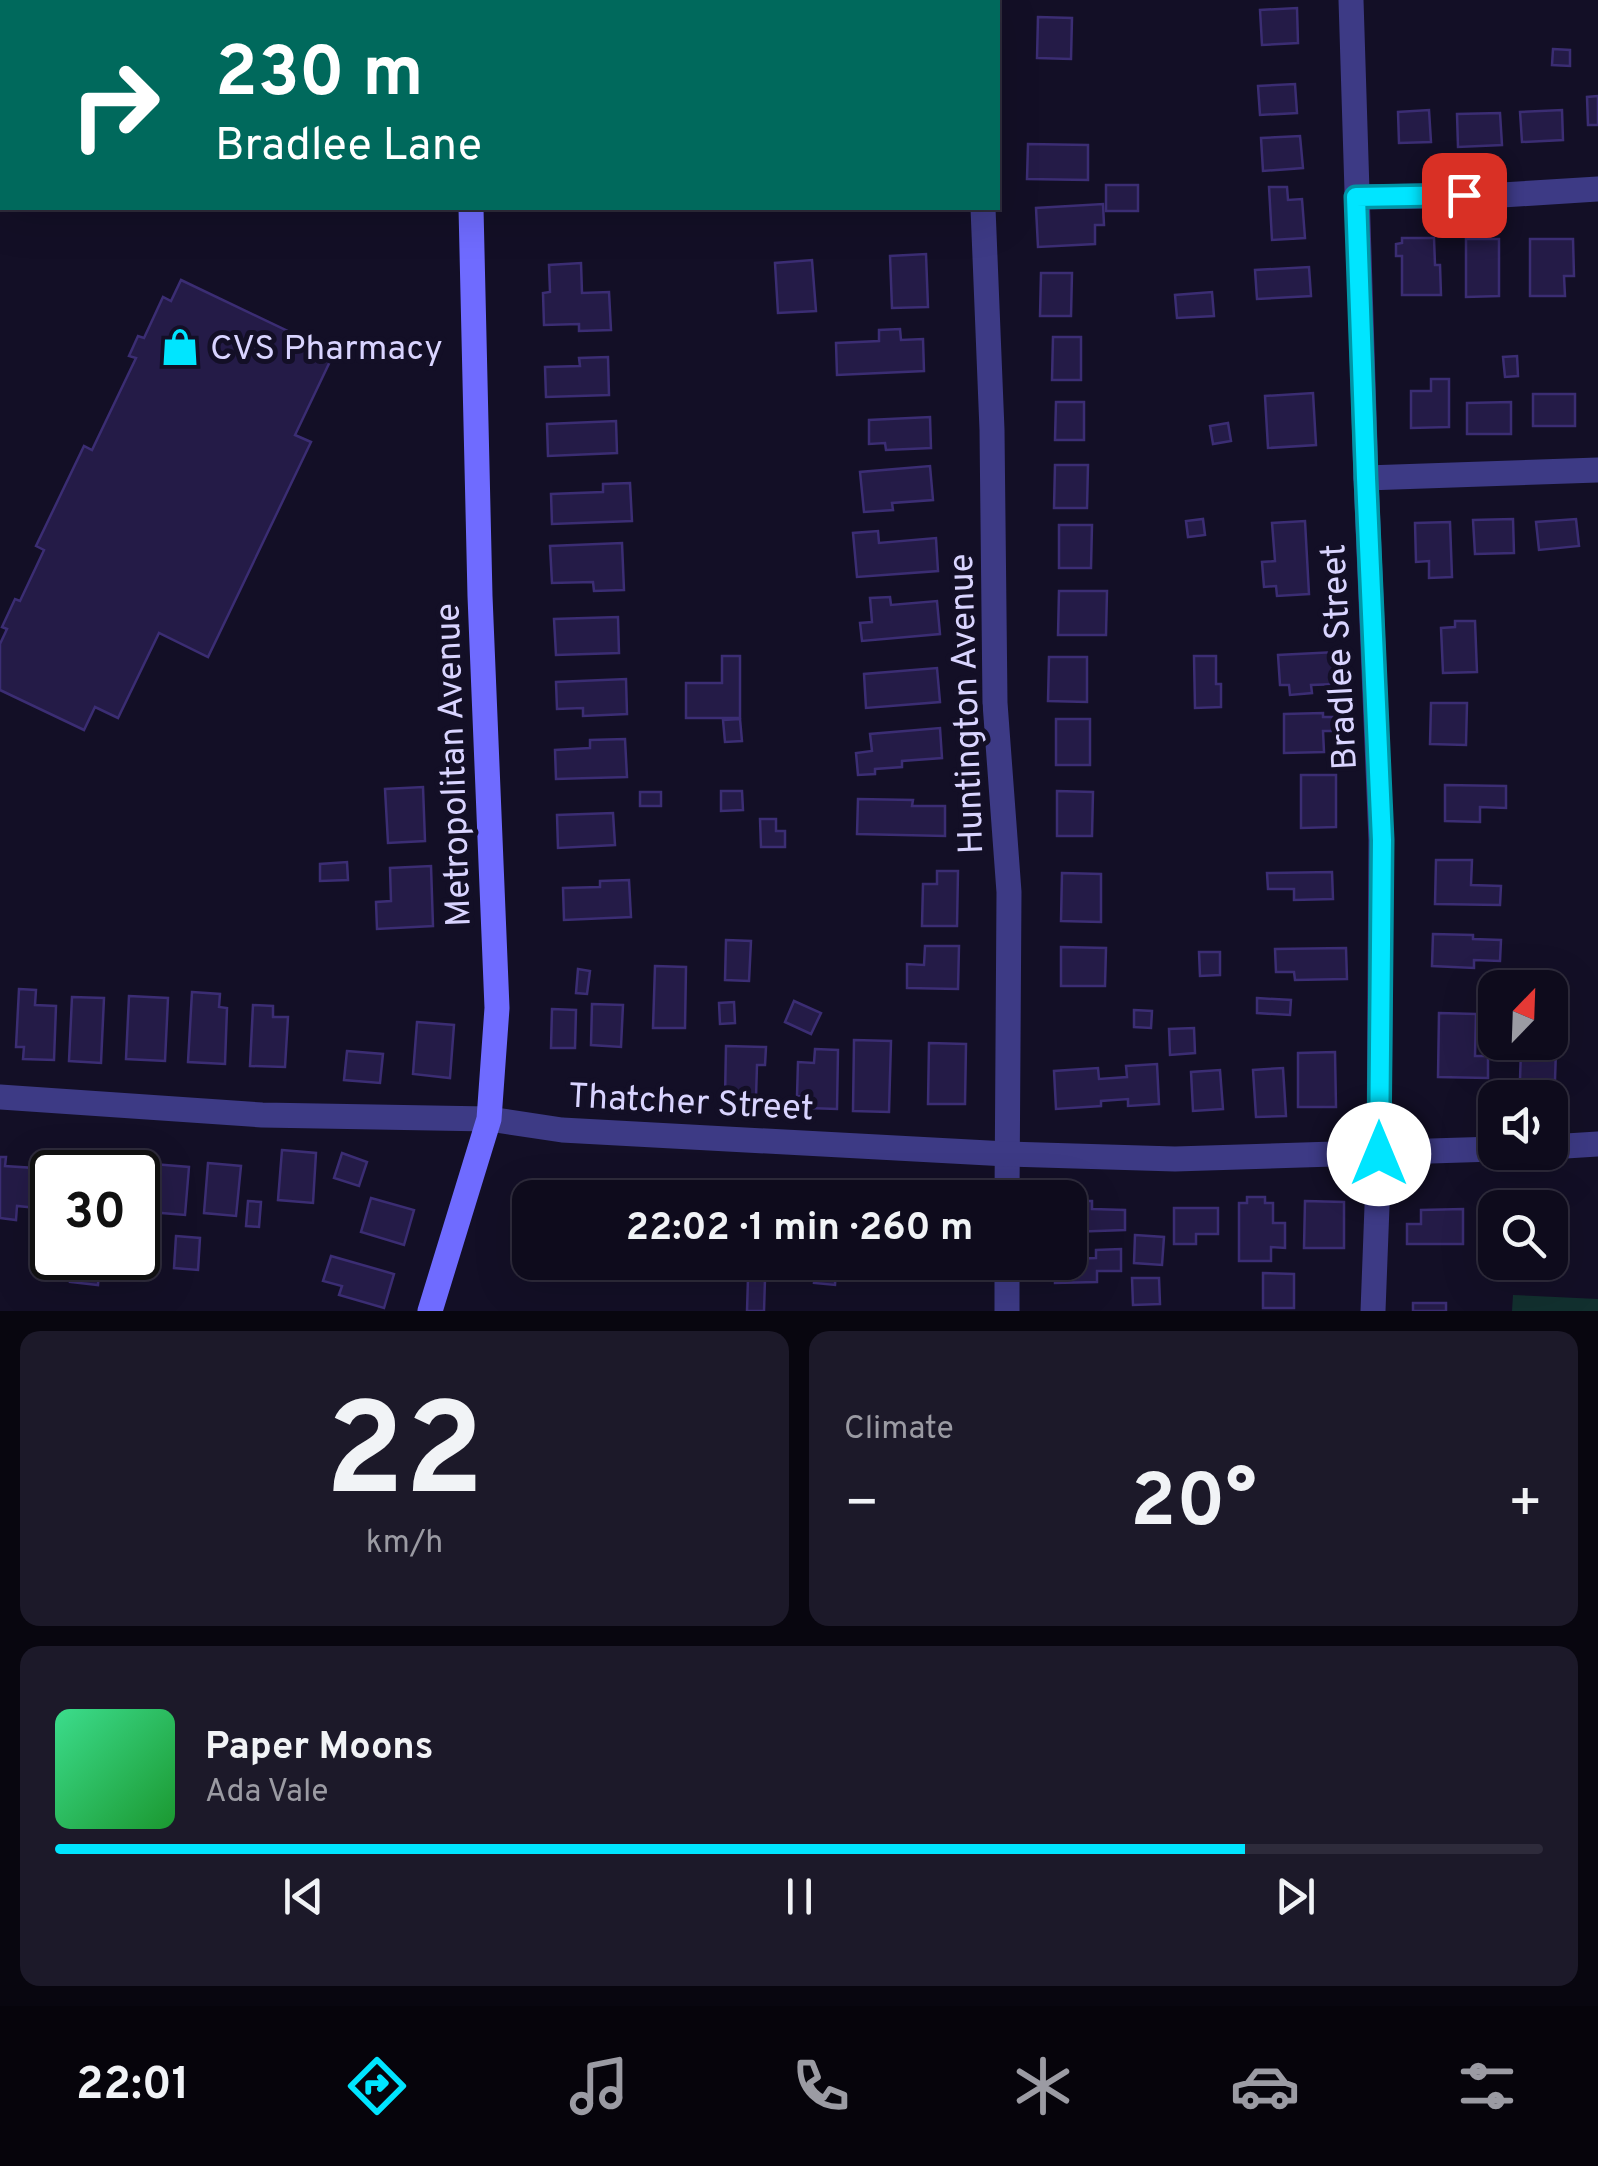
<!DOCTYPE html>
<html lang="en">
<head>
<meta charset="utf-8">
<style>
	body { margin:0; font-family:Overpass,sans-serif; background:#1c1929; color:#f1f3f6; height:100vh; display:flex; flex-direction:column; font-size:38px; white-space:nowrap }
	* { box-sizing:border-box; margin:0 }
	p { font-size:32px; color:#9b9ba3 }
	.icon { flex:none; width:55px; height:55px; fill:none; stroke:currentColor; stroke-width:2; stroke-linecap:round; stroke-linejoin:round }
	.map { position:relative; height:1311px; overflow:hidden }
	.panel { display:flex; flex-direction:column; gap:20px; padding:20px; background:#08060f; flex:1 }
	.panel>* { flex:none }
	.top-card { position:absolute; left:0px; top:0px; width:1000px; height:210px; box-shadow:0 10px 40px #0002,0 0 0 2px #2e2b3b; background:#00695c; color:#fff; overflow:hidden }
	.needle { width:65px; rotate:23deg }
	.controls { position:absolute; left:1478px; top:970px; display:grid; gap:20px }
	.controls a { display:grid; place-items:center; width:90px; height:90px; border-radius:20px; background:#0e0b1c; box-shadow:0 10px 40px #0002,0 0 0 2px #2e2b3b; font-size:50px }
	.speed { position:absolute; left:30px; top:1150px; display:flex; gap:20px; font-size:50px; font-weight:700; text-align:center }
	.speed>* { display:grid; place-content:center; width:130px; height:130px; border-radius:50%; background:#0e0b1c; box-shadow:0 10px 40px #0002,0 0 0 2px #2e2b3b; line-height:1 }
	.speed .limit { border:5px solid #111; border-radius:15px; background:#fff; color:#111 }
	.pin { position:absolute; display:grid; place-items:center; width:85px; height:85px; color:#fff; margin:-42px; border-radius:20px; box-shadow:0 5px 15px #0006 }
	.me { position:absolute; width:110px; margin:-55px; rotate:0deg; stroke-linejoin:round; filter:drop-shadow(0 0 8px #0008) }
	.turn { display:flex; align-items:center; gap:35px; height:210px; padding:0 50px; font-size:45px }
	.turn .icon { width:130px; height:130px; stroke-width:2.5 }
	.turn b { display:block; font-size:70px; line-height:85px }
	.big { font-size:75px; font-weight:700; line-height:1.1 }
	.panel .tile { flex:1; display:flex; flex-direction:column; justify-content:center; gap:15px; min-width:0; padding:0 35px; border-radius:20px; background:#1c1929 }
	.panel .dial { align-items:center; gap:0 }
	.dial b { font-size:130px; line-height:1 }
	.song { display:flex; align-items:center; gap:30px }
	.cover { width:120px; height:120px; border-radius:15px; background:linear-gradient(135deg,hsl(150 70% 55%),hsl(130 70% 35%)) }
	.played { height:10px; border-radius:5px; background:linear-gradient(90deg,#00e5ff 80%,#2e2b3b 80%) }
	.keys { display:flex; justify-content:space-around; direction:ltr }
	.heat { display:flex; justify-content:space-between; align-items:center; font-size:55px; direction:ltr }
	.panel .tiles { flex:1; display:grid; gap:20px; grid-template-columns:1fr 1fr }
	.tile:last-child { grid-column:span 2 }
	.trip { position:absolute; left:512px; top:1180px; width:575px; height:100px; border-radius:20px; background:#0e0b1c; box-shadow:0 10px 40px #0002,0 0 0 2px #2e2b3b; font-weight:700; line-height:100px; text-align:center }
	.tabs { display:flex; height:160px; justify-content:space-around; align-items:center; background:#06040b; color:#9b9ba3 }
	.tabs .icon { width:70px; height:70px }
	.tabs .active { color:#00e5ff }
	.tabs b { font-size:45px; color:#f1f3f6 }
	.map>svg:first-child { display:block }
	.green { fill:#12302f }
	.building { fill:#241b47; stroke:#3b2d73; stroke-width:2.5 }
	.lines { fill:none; stroke-linecap:round; stroke-linejoin:round }
	.street { stroke:#3d3a85; stroke-width:25 }
	.secondary { stroke:#6f6bff; stroke-width:25 }
	.route-casing { stroke:#0095a6; stroke-width:25 }
	.route { stroke:#00e5ff; stroke-width:18 }
	.labels { text-anchor:middle; stroke-width:10; stroke-linejoin:round; paint-order:stroke }
	.poi-label { font-size:35px; fill:#d9d4ff; stroke:#130f26; text-anchor:start }
	.street-label { font-size:35px; fill:#d9d4ff; stroke:#130f26 }
</style>
</head>
<body>
<div class="map">
<svg width="1598" height="1311" viewBox="0 0 1598 1311">
	<rect width="100%" height="100%" fill="#130f26"/>
	<!-- green -->
	<polygon class="green" points="1513,1295 1598,1299 1598,1311 1512,1311"/>
	<!-- building -->
	<g class="building">
		<polygon points="1297,8 1298,43 1262,45 1260,10"/>
		<polygon points="1038,17 1072,18 1071,59 1037,58"/>
		<polygon points="1553,49 1570,50 1570,66 1552,65"/>
		<polygon points="1295,84 1297,113 1260,115 1258,86"/>
		<polygon points="1598,96 1598,125 1588,125 1587,97"/>
		<polygon points="1429,110 1431,142 1399,143 1398,112"/>
		<polygon points="1562,110 1563,140 1522,142 1520,112"/>
		<polygon points="1500,113 1502,145 1458,147 1457,114"/>
		<polygon points="1300,136 1303,168 1263,171 1261,138"/>
		<polygon points="1028,144 1088,145 1088,180 1027,179"/>
		<rect x="1106" y="185" width="32" height="26"/>
		<polygon points="1269,187 1287,187 1288,200 1302,199 1305,238 1272,240"/>
		<polygon points="1103,204 1104,225 1095,225 1095,244 1038,247 1036,208"/>
		<polygon points="1402,238 1434,238 1435,265 1440,265 1441,295 1402,295 1402,256 1396,256 1396,244 1402,243"/>
		<polygon points="1466,239 1499,239 1499,296 1466,297"/>
		<polygon points="1530,239 1573,239 1574,276 1564,276 1565,296 1530,296"/>
		<polygon points="926,254 928,307 892,308 890,256"/>
		<polygon points="812,260 816,311 778,313 775,263"/>
		<polygon points="581,263 582,293 609,292 611,330 579,331 579,324 544,325 543,293 550,292 549,265"/>
		<polygon points="1309,267 1311,296 1257,299 1255,270"/>
		<polygon points="1041,273 1072,273 1071,316 1040,316"/>
		<polygon points="181,280 334,353 295,435 311,442 208,657 159,633 118,718 95,707 84,730 0,690 0,644 7,629 2,627 15,599 20,601 44,550 36,546 84,446 92,450 136,358 129,356 138,336 144,338 163,297 171,301"/>
		<polygon points="1212,292 1214,316 1177,318 1175,295"/>
		<polygon points="900,329 901,340 923,339 924,371 837,375 836,343 879,341 879,330"/>
		<polygon points="1053,337 1081,337 1081,380 1052,380"/>
		<polygon points="1517,356 1518,376 1505,377 1503,357"/>
		<polygon points="608,357 609,395 546,397 545,367 580,366 579,358"/>
		<polygon points="1431,379 1449,379 1449,427 1411,428 1411,391 1431,391"/>
		<polygon points="1313,393 1316,445 1268,448 1265,396"/>
		<rect x="1533" y="394" width="42" height="32"/>
		<polygon points="1056,402 1084,402 1084,440 1055,440"/>
		<polygon points="1511,402 1511,434 1467,434 1467,403"/>
		<polygon points="930,417 931,448 886,450 885,443 869,444 869,420"/>
		<polygon points="616,421 617,453 548,456 547,424"/>
		<polygon points="1228,423 1231,441 1213,444 1210,426"/>
		<polygon points="1055,465 1088,465 1087,508 1054,508"/>
		<polygon points="930,466 933,500 892,503 893,510 864,512 860,472"/>
		<polygon points="630,483 632,521 552,524 551,494 603,492 603,484"/>
		<polygon points="1203,519 1205,535 1188,537 1186,521"/>
		<polygon points="1513,519 1514,553 1475,554 1473,520"/>
		<polygon points="1576,519 1579,546 1539,550 1536,522"/>
		<polygon points="1305,521 1309,594 1277,596 1276,586 1264,587 1262,562 1275,561 1272,523"/>
		<polygon points="1450,522 1452,577 1429,578 1429,561 1416,562 1415,523"/>
		<polygon points="1059,525 1092,525 1091,568 1059,568"/>
		<polygon points="878,531 879,543 936,538 938,571 857,577 853,533"/>
		<polygon points="622,543 624,590 594,591 593,582 552,583 550,546"/>
		<polygon points="1059,591 1107,591 1106,635 1058,635"/>
		<polygon points="890,597 891,605 937,601 940,634 862,641 860,623 872,622 870,598"/>
		<polygon points="618,617 619,653 556,655 554,619"/>
		<polygon points="1455,621 1475,621 1477,672 1443,673 1441,628 1455,627"/>
		<polygon points="1336,652 1338,684 1311,685 1312,693 1290,695 1289,685 1280,685 1278,655"/>
		<polygon points="722,656 740,656 740,718 686,718 686,683 722,683"/>
		<polygon points="1194,656 1216,656 1216,684 1221,684 1221,707 1195,708"/>
		<polygon points="1049,657 1087,657 1087,702 1048,701"/>
		<polygon points="937,668 940,702 866,708 864,674"/>
		<polygon points="626,679 627,714 583,716 583,708 557,709 556,682"/>
		<polygon points="1431,703 1467,703 1466,745 1430,744"/>
		<polygon points="1323,713 1323,717 1334,717 1334,731 1323,731 1324,752 1284,753 1284,714"/>
		<polygon points="740,719 742,741 725,742 723,720"/>
		<rect x="1056" y="719" width="34" height="46"/>
		<polygon points="940,728 942,758 902,761 902,767 875,769 875,774 858,775 856,753 872,751 870,734"/>
		<polygon points="625,739 627,777 556,779 555,750 590,748 590,740"/>
		<polygon points="1301,775 1336,775 1336,827 1301,828"/>
		<polygon points="1445,785 1506,786 1506,808 1480,807 1480,822 1445,821"/>
		<polygon points="423,787 425,841 388,843 385,789"/>
		<polygon points="721,791 742,791 743,810 721,811"/>
		<polygon points="1057,791 1093,792 1092,836 1057,836"/>
		<rect x="640" y="792" width="21" height="14"/>
		<polygon points="858,799 913,800 912,806 945,806 945,836 857,834"/>
		<polygon points="613,813 615,845 558,848 557,815"/>
		<polygon points="760,819 776,819 776,831 785,831 785,847 761,847"/>
		<polygon points="1436,860 1472,860 1471,885 1501,886 1500,905 1435,904"/>
		<polygon points="347,862 348,880 320,881 320,864"/>
		<polygon points="431,866 433,926 377,929 376,902 391,901 390,868"/>
		<polygon points="937,871 958,871 957,926 922,926 923,884 937,884"/>
		<polygon points="1332,872 1333,899 1294,900 1294,889 1268,889 1267,873"/>
		<polygon points="1062,873 1101,874 1101,922 1061,921"/>
		<polygon points="629,880 631,917 564,920 563,888 600,887 600,881"/>
		<polygon points="1433,934 1473,935 1473,939 1501,940 1500,961 1474,960 1474,968 1432,966"/>
		<polygon points="726,940 751,941 749,981 725,980"/>
		<polygon points="925,946 959,946 958,989 907,988 907,964 924,965"/>
		<polygon points="1061,947 1106,948 1105,986 1061,986"/>
		<polygon points="1346,948 1347,979 1295,980 1294,972 1276,972 1275,949"/>
		<polygon points="1199,952 1220,952 1220,975 1200,976"/>
		<polygon points="655,966 686,967 685,1028 653,1028"/>
		<polygon points="578,969 590,971 587,994 576,993"/>
		<polygon points="19,989 36,990 35,1005 56,1006 54,1060 23,1059 24,1047 16,1047"/>
		<polygon points="192,992 220,994 219,1007 227,1008 225,1064 188,1062"/>
		<polygon points="129,996 168,998 165,1061 126,1059"/>
		<polygon points="72,997 104,998 101,1063 69,1061"/>
		<polygon points="1257,998 1291,1000 1290,1015 1257,1013"/>
		<polygon points="794,1001 821,1013 811,1034 785,1022"/>
		<polygon points="734,1002 735,1023 720,1024 719,1003"/>
		<polygon points="592,1004 623,1005 621,1047 591,1045"/>
		<polygon points="253,1005 273,1006 273,1017 288,1017 285,1067 250,1066"/>
		<polygon points="552,1009 576,1010 575,1048 551,1048"/>
		<polygon points="1134,1010 1152,1011 1151,1028 1134,1027"/>
		<polygon points="1439,1013 1476,1014 1475,1056 1488,1056 1488,1078 1438,1077"/>
		<polygon points="417,1022 454,1025 450,1078 413,1074"/>
		<polygon points="1194,1028 1195,1053 1170,1055 1169,1029"/>
		<polygon points="854,1040 891,1041 889,1112 853,1111"/>
		<polygon points="929,1043 966,1044 965,1104 928,1104"/>
		<polygon points="726,1046 766,1047 765,1065 757,1065 756,1098 725,1098"/>
		<polygon points="815,1049 838,1050 837,1109 808,1108 809,1097 797,1096 798,1062 814,1063"/>
		<polygon points="1521,1049 1556,1050 1555,1080 1520,1080"/>
		<polygon points="347,1051 383,1054 380,1083 344,1080"/>
		<polygon points="1335,1052 1336,1107 1298,1107 1298,1053"/>
		<polygon points="1157,1064 1159,1104 1128,1106 1128,1099 1101,1101 1101,1106 1056,1109 1054,1071 1098,1068 1099,1079 1127,1077 1126,1066"/>
		<polygon points="1283,1068 1286,1116 1256,1117 1253,1070"/>
		<polygon points="1220,1070 1223,1109 1193,1111 1191,1072"/>
		<polygon points="282,1150 316,1153 313,1203 278,1200"/>
		<polygon points="342,1153 367,1162 359,1186 334,1178"/>
		<polygon points="0,1157 6,1157 5,1166 50,1169 46,1209 17,1206 16,1220 0,1218"/>
		<polygon points="208,1163 241,1166 236,1216 204,1213"/>
		<polygon points="153,1164 189,1167 185,1215 150,1212"/>
		<polygon points="721,1182 754,1185 753,1198 720,1198"/>
		<polygon points="1247,1197 1265,1197 1265,1203 1273,1203 1273,1223 1285,1223 1285,1248 1271,1247 1271,1261 1239,1261 1239,1203 1247,1203"/>
		<polygon points="371,1198 414,1210 404,1245 361,1232"/>
		<polygon points="248,1201 261,1202 259,1227 246,1226"/>
		<polygon points="1070,1201 1092,1201 1092,1209 1125,1210 1125,1230 1070,1232"/>
		<polygon points="1305,1201 1344,1202 1344,1248 1304,1248"/>
		<polygon points="1174,1208 1218,1208 1218,1234 1196,1234 1196,1244 1174,1244"/>
		<polygon points="1463,1209 1463,1244 1407,1244 1407,1224 1421,1224 1421,1210"/>
		<polygon points="522,1235 530,1237 530,1262 595,1262 593,1270 571,1265 568,1277 536,1269 537,1264 516,1260"/>
		<polygon points="1135,1235 1164,1237 1162,1265 1134,1263"/>
		<polygon points="176,1236 200,1238 198,1270 174,1268"/>
		<polygon points="1121,1249 1121,1271 1097,1271 1097,1282 1055,1283 1055,1262 1070,1262 1070,1259 1096,1258 1096,1250"/>
		<polygon points="331,1256 394,1274 384,1308 339,1295 342,1286 323,1281"/>
		<polygon points="72,1258 100,1258 98,1285 70,1282"/>
		<polygon points="892,1262 954,1262 954,1277 892,1276"/>
		<polygon points="816,1266 836,1267 835,1285 814,1283"/>
		<polygon points="1263,1273 1294,1274 1294,1308 1263,1308"/>
		<polygon points="748,1278 765,1279 764,1311 747,1311"/>
		<polygon points="1132,1278 1159,1278 1160,1304 1133,1305"/>
		<rect x="1413" y="1303" width="33" height="8"/>
	</g>
	<g class="lines">
		<!-- street -->
		<g class="street">
			<polyline points="977,0 977,2"/>
			<polyline points="1351,0 1366,478 1381,840 1379,1154 1373,1311"/>
			<polyline points="1357,197 1502,195 1598,189"/>
			<polyline points="983,208 992,430 995,703 1009,892 1007,1198"/>
			<polyline points="1366,478 1598,470"/>
			<polyline points="0,1097 262,1115 489,1119 562,1130 1007,1154 1175,1159 1495,1149"/>
			<polyline points="1550,1147 1598,1144"/>
			<polyline points="1007,1262 1007,1311"/>
		</g>
		<!-- secondary -->
		<g class="secondary">
			<polyline points="465,0 465,2"/>
			<polyline points="430,1311 489,1119 497,1008 480,596 471,208"/>
		</g>
	</g>
	<g class="lines">
		<!-- route casing -->
		<g class="route-casing">
			<polyline id="route" points="1379,1154 1382,840 1366,478 1356,197 1464,195"/>
		</g>
		<!-- route -->
		<use href="#route" class="route"/>
	</g>
	<!-- icons -->
	<defs>
		<g id="shop-bare" transform="scale(3)"><path d="M-5-2.5h2.3a2.7 3.5 0 0 1 5.4 0H5L5.5 6h-11ZM-1.5-2.5h3a1.5 2.3 0 0 0-3 0Z" fill="#00e5ff" stroke="#130f26" stroke-width="2.5" paint-order="stroke"/></g>
	</defs>
	<g fill-rule="evenodd">
		<use href="#shop-bare" x="180" y="347"/>
	</g>
	<g class="labels">
		<!-- poi labels -->
		<g class="poi-label">
			<text x="210" y="359">CVS Pharmacy</text>
		</g>
		<!-- street labels -->
		<g class="street-label">
			<text transform="translate(1338 657) rotate(-93)" y="12">Bradlee Street</text>
			<text transform="translate(965 704) rotate(-92)" y="12">Huntington Avenue</text>
			<text transform="translate(452 765) rotate(-92)" y="12">Metropolitan Avenue</text>
			<text transform="translate(691 1101) rotate(3)" y="12">Thatcher Street</text>
		</g>
	</g>
</svg>
<div class="controls">
<a><svg class="needle" viewBox="-14 -14 28 28"><path d="M0-13l5 13h-10z" fill="#e53935"/><path d="M0 13l5-13h-10z" fill="#9b9ba3"/></svg></a>
<a><svg class="icon" aria-label="sound" viewBox="0 0 24 24"><path d="M4 9h4l5-4v14l-5-4H4zM17 9q2 3 0 6"/></svg></a>
<a><svg class="icon" aria-label="search" viewBox="0 0 24 24"><circle cx="10" cy="10" r="6"/><path d="M15 15l6 6"/></svg></a>
</div>
<div class="speed"><div class="limit">30</div></div>
<div class="pin" style="left:1464px;top:195px;background:#d93025"><svg class="icon" aria-label="arrive" viewBox="0 0 24 24"><path d="M6 21V4h12l-3 4 3 4H6"/></svg></div>
<svg class="me" style="left:1379px;top:1154px" viewBox="-20 -20 40 40"><circle r="19" fill="#fff"/><path d="M0-13L10 11 0 6-10 11z" fill="#00e5ff"/></svg>
<div class="trip">22:02 · 1 min · 260 m</div>
<div class="top-card">
<div class="turn"><svg class="icon" aria-label="right" viewBox="0 0 24 24"><path d="M7 20v-9h11M14 6l5 5-5 5"/></svg><div><b>230 m</b>Bradlee Lane</div></div>
</div>
</div>
<section class="panel">
<div class="tiles">
<div class="tile dial"><b>22</b><p>km/h</p></div>
<div class="tile"><p>Climate</p>
<div class="heat"><a>−</a><b class="big">20°</b><a>+</a></div>
</div>
<div class="tile">
<div class="song"><i class="cover"></i><div><b>Paper Moons</b><p>Ada Vale</p></div></div>
<div class="played"></div>
<div class="keys"><svg class="icon" aria-label="previous" viewBox="0 0 24 24"><path d="M18 5L8 12l10 7zM5 5v14"/></svg><svg class="icon" aria-label="pause" viewBox="0 0 24 24"><path d="M8 5v14M16 5v14"/></svg><svg class="icon" aria-label="next" viewBox="0 0 24 24"><path d="M6 5l10 7-10 7zM19 5v14"/></svg></div>
</div>
</div>
</section>
<nav class="tabs">
<b>22:01</b>
<svg class="icon active" aria-label="directions" viewBox="0 0 24 24"><path d="M12 3l9 9-9 9-9-9zM9 14v-3h6M13 9l2 2-2 2"/></svg>
<svg class="icon" aria-label="music" viewBox="0 0 24 24"><path d="M9 18V5l10-2v13"/><circle cx="6" cy="18" r="3"/><circle cx="16" cy="16" r="3"/></svg>
<svg class="icon" aria-label="phone" viewBox="0 0 24 24"><path d="M5 4h4l2 5-3 2q2 4 5 5l2-3 5 2v4C11 20 4 13 5 4z"/></svg>
<svg class="icon" aria-label="climate" viewBox="0 0 24 24"><path d="M12 3v18M4 7l16 10M4 17L20 7"/></svg>
<svg class="icon" aria-label="car" viewBox="0 0 24 24"><path d="M5 17H2v-5l4-1 3-4h7l3 4 3 1v5h-3M9 17h6M6 11h13"/><circle cx="7" cy="17" r="2"/><circle cx="17" cy="17" r="2"/></svg>
<svg class="icon" aria-label="filters" viewBox="0 0 24 24"><path d="M4 7h16M4 17h16"/><circle cx="9" cy="7" r="2"/><circle cx="15" cy="17" r="2"/></svg>
</nav>
</body>
</html>
